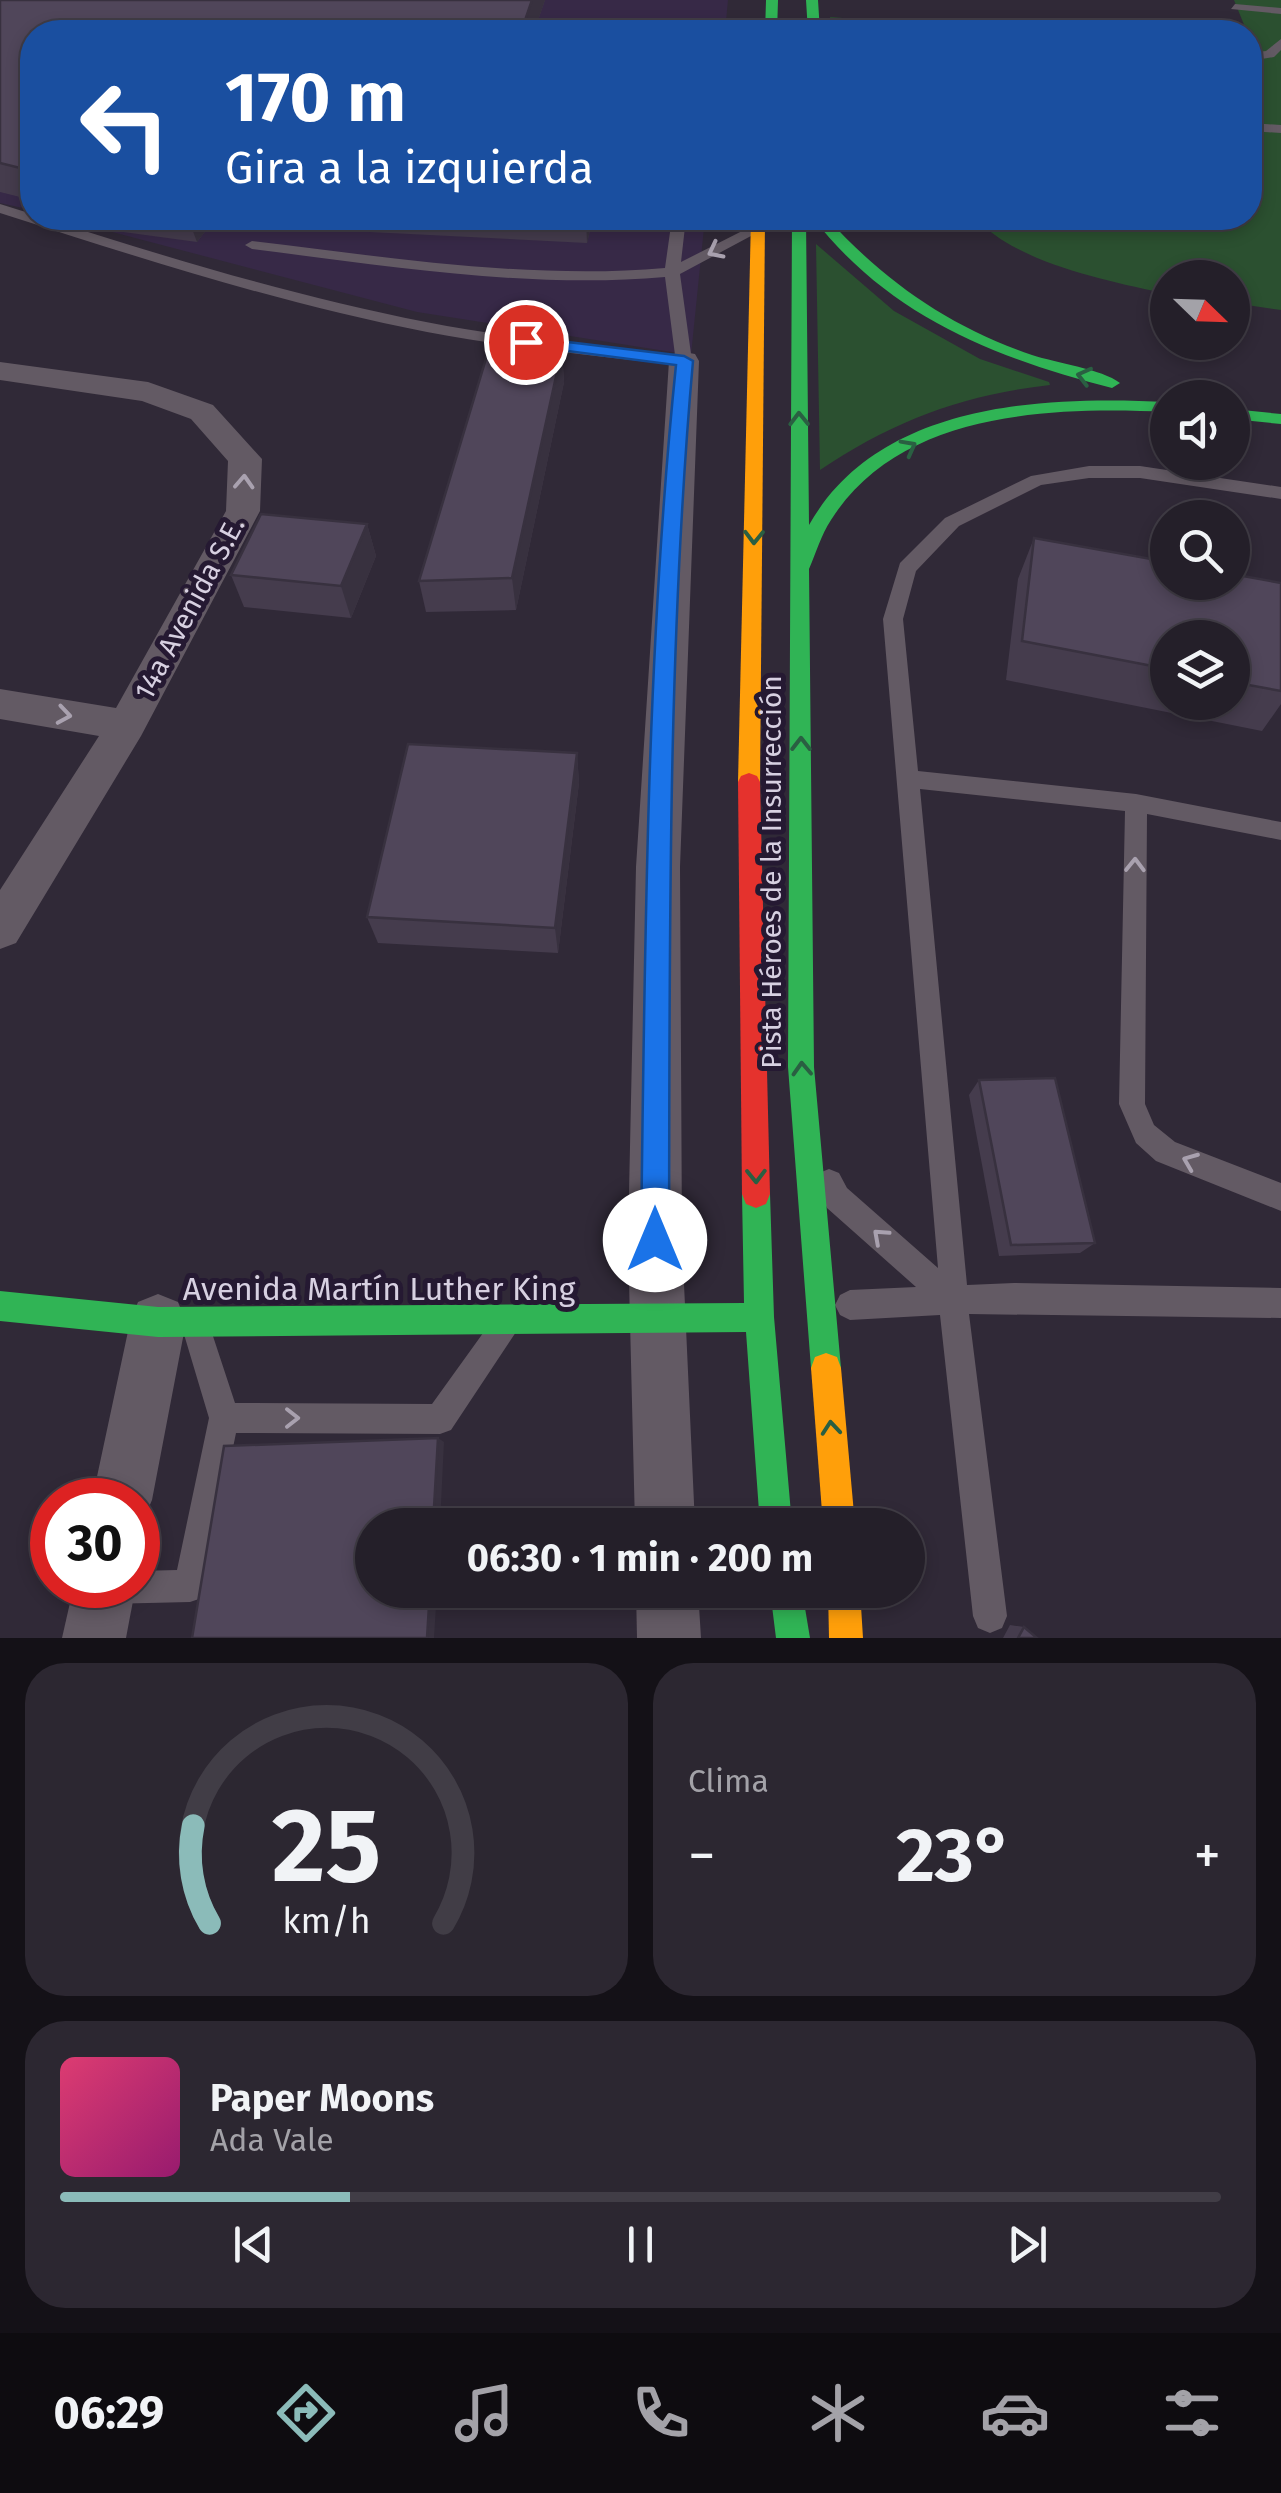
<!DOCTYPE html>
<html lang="es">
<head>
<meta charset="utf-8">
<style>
	body { margin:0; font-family:"Fira Sans",sans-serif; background:#2c2731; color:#f1f3f6; height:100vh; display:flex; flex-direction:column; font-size:38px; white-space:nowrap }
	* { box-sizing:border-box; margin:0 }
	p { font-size:32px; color:#a3a2a8 }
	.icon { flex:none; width:55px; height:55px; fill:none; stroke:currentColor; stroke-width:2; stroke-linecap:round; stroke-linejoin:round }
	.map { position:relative; height:1638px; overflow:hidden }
	.details { display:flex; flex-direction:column; gap:25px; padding:25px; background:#141117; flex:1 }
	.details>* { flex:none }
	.top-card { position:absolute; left:20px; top:20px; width:1242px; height:210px; border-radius:40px; box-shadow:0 5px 15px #0003,0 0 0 2px #413d46; background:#1a4fa0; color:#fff; overflow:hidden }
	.needle { width:65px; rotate:113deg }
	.buttons { position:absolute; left:1150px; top:260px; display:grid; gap:20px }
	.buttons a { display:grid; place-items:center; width:100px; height:100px; border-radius:50%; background:#241f29; box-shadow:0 5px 15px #0003,0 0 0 2px #413d46; font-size:50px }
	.speed { position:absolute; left:30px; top:1478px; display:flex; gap:20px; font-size:50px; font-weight:700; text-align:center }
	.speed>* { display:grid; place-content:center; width:130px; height:130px; border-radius:50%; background:#241f29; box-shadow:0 5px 15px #0003,0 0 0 2px #413d46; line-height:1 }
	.speed .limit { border:15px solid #d22; background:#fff; color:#111 }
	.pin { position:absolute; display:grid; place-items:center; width:85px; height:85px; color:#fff; margin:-42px; border:5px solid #fff; border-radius:50%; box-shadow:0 2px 10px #0007 }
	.me { position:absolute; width:110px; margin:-55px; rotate:0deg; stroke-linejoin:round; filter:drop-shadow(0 0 8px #0008) }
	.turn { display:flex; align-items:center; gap:35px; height:210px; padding:0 40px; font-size:45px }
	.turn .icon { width:130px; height:130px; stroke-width:2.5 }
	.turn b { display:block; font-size:70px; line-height:85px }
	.big { font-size:75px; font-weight:700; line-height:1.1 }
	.details .card { flex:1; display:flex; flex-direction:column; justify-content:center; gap:15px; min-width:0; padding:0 35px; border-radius:40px; background:#2c2731 }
	.details .dial { align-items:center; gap:0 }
	.dial svg { height:260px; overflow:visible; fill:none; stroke:#413d46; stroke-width:7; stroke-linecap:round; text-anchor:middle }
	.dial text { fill:#f1f3f6; stroke:none }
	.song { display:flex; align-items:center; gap:30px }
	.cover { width:120px; height:120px; border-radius:15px; background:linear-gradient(135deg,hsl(340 70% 55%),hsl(320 70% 35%)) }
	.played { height:10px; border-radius:5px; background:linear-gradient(90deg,#8bbbb9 25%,#413d46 25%) }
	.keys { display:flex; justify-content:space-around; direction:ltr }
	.heat { display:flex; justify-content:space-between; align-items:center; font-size:55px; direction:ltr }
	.details .tiles { flex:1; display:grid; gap:25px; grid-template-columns:1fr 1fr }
	.card:last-child { grid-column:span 2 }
	.trip { position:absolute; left:355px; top:1508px; width:570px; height:100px; border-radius:50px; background:#241f29; box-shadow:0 5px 15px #0003,0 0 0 2px #413d46; font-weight:700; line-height:100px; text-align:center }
	.menu { display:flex; height:160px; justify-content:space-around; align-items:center; background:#0e0c10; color:#a3a2a8 }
	.menu .icon { width:70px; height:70px }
	.menu .current { color:#8bbbb9 }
	.menu b { font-size:45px; color:#f1f3f6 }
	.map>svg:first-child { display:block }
	.built { fill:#372947 }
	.green { fill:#2b5030 }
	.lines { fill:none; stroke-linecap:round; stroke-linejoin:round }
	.lane { fill:#635a64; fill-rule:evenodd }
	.street { fill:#635a64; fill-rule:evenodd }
	.fast { fill:#30b455; fill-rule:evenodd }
	.slow { fill:#ff9f0a; fill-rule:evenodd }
	.jam { fill:#e5322d; fill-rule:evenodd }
	.wall { fill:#453c4d; fill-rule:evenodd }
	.shaded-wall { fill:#38313f }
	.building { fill:#50465a; stroke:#38313f; stroke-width:2.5 }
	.oneway { stroke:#a9a1af }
	.oneway2 { stroke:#2a5f42 }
	.route { fill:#1a73e8; stroke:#114b97; stroke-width:2.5 }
	.labels { text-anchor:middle; stroke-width:10; stroke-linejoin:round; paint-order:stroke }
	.street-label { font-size:28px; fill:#d7d0e1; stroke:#251932 }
	.near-street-label { font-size:32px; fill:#d7d0e1; stroke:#251932 }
</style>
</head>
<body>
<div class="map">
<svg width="1281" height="1638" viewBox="0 0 1281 1638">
	<rect width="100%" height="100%" fill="#302937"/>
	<!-- built -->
	<g class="built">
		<polygon points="0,0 728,0 725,32 32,32 32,210 0,203"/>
		<polygon points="59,218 705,218 691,355 417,312"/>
	</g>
	<!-- green -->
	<g class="green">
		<path d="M1234 0H1281V310L1233 303 1232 278H1168L1167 294C1109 281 1015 263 976 218H1250L1251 45 1250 32H1247Z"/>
		<polygon points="830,17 1023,32 836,32"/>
		<path d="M816 244 894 311 980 359 1049 382 1050 385C962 395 893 421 820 470Z"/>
	</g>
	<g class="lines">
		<!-- lane -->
		<g class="lane">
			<polygon points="1235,4 1281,8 1281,14 1231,9"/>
			<polygon points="810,26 873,28 879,32 814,32 808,29"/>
			<polygon points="1281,39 1281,50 1274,57 1250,61 1250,53 1266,51"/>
			<polygon points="1250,123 1281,125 1281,133 1250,131"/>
			<path d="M0 204 32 214V218H44C169 258 297 297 426 322 508 338 592 346 675 355L665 277C530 289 386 266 252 249L245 245 252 241C386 257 530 280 665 268L672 218H686L681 262 752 226 764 229 680 274 692 361 684 366C598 356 512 348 427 332 282 304 140 258 0 213Z"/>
			<polygon points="1089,466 1140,466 1281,487 1281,499 1140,478 1089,478 1041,485 959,526 916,571 903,619 918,771 1136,794 1281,822 1281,840 1147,814 1145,1104 1154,1125 1175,1142 1281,1183 1281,1211 1156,1161 1136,1143 1119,1104 1125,811 920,789 967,1285 1014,1283 1281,1288 1281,1318 969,1314 1007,1616 1002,1628 990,1633 978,1628 973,1616 940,1315 850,1320 840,1315 835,1305 840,1295 850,1290 916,1287 827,1208 815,1183 819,1173 829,1169 839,1173 847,1188 938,1268 883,619 900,563 945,518 1031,476"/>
			<polygon points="198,1316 208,1321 235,1403 432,1404 491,1322 501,1317 511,1322 516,1332 451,1430 440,1434 236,1433 202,1598 190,1602 106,1604 94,1600 91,1585 138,1585 138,1571 177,1570 209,1418 183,1331 188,1321"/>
		</g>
		<!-- street -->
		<g class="street">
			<polygon points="684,352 695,354 699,361 680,867 682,1240 695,1525 635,1525 628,1240 636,867 669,361 673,354"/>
			<polygon points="0,362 148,382 213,405 262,459 260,511 141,736 16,943 0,949 0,890 99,736 0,719 0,689 116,708 226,511 228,461 191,419 142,401 0,380"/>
			<polygon points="158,1294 178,1302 186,1322 152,1500 143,1521 138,1523 138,1500 92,1500 130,1322 138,1302"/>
			<polygon points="74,1585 136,1585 126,1638 62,1638"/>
			<polygon points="636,1590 698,1590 701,1638 637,1638"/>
		</g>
		<!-- fast -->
		<g class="fast">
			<polygon points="766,0 778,0 777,32 765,32"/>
			<polygon points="806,0 818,0 820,32 808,32"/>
			<path d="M792 218H806L809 525C879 402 1042 396 1168 402V412C1053 407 900 410 831 520 821 535 816 553 809 569L814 1067 841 1368 837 1379 826 1383 815 1379 811 1368 788 1067Z"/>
			<path d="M813 218H827C885 282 950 327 1032 355 1056 363 1102 369 1120 383L1112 388C995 358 889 316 813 218Z"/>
			<polygon points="1232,409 1281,414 1281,424 1232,419"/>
			<polygon points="756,1180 766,1184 770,1194 774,1317 792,1525 760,1525 746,1332 158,1337 0,1321 0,1291 158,1307 744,1303 742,1194 746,1184"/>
			<polygon points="770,1590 802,1590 810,1638 776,1638"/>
		</g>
		<!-- slow -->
		<g class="slow">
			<polygon points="751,218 765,218 760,782 757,788 741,788 738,782"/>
			<polygon points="826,1353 837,1357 841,1368 855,1525 823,1525 811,1368 815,1357"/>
			<polygon points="828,1590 860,1590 863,1638 829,1638"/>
		</g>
		<!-- jam -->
		<polygon class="jam" points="749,773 757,776 760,782 770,1194 766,1204 756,1208 746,1204 742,1194 738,782 741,776"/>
	</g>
	<!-- wall -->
	<g class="wall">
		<polygon points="0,0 545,0 534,32 32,32 32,200 0,192"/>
		<polygon points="95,218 593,218 587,243 211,224 197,242 116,231 112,222"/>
		<polygon points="562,349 564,382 516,610 426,612 419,581"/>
		<polygon points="367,524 376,556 351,618 244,607 231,575"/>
		<path d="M1034 538 1168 562V582H1232V574L1281 583V704L1262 731 1006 680 1018 579ZM1168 638H1232V702H1168Z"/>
		<polygon points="577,753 579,783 558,953 378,943 367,917"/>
		<polygon points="979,1080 1095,1243 1080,1253 999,1256 969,1095"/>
		<polygon points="1010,1625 1024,1627 1037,1638 1003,1638"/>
	</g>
	<!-- shaded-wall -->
	<g class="shaded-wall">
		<polygon points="532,0 545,0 534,32 521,32"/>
		<polygon points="188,218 209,218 211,224 197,242"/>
		<polygon points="586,218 593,218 587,243"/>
		<polygon points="562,349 564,382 516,610 512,578"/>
		<polygon points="367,524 376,556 351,618 341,586"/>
		<polygon points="577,753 579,783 558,953 555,928"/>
		<polygon points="438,1438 444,1442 440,1525 433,1525"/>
		<polygon points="430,1590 437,1590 434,1638 427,1638"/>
	</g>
	<!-- building -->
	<g class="building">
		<polygon points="0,0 532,0 521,32 32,32 32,171 0,163"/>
		<polygon points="562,349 512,578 419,581 488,352"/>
		<polygon points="261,514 367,524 341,586 231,575"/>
		<polygon points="1034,538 1168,562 1168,582 1232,582 1232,574 1281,583 1281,691 1232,682 1232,638 1168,638 1168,669 1022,641"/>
		<polygon points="408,744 577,753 555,928 367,917"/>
		<polygon points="1055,1078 1095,1243 1011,1245 979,1080"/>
		<polygon points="438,1438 433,1525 372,1525 372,1590 430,1590 427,1638 192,1638 224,1446"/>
		<polygon points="1024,1627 1037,1638 1018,1638"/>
	</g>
	<!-- one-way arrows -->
	<defs><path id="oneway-chevron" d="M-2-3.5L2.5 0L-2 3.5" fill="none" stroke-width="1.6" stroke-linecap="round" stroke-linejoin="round" transform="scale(2.5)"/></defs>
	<g class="oneway">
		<use href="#oneway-chevron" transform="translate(715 251) rotate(153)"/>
		<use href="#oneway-chevron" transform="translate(244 482) rotate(-87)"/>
		<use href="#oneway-chevron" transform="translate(64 715) rotate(9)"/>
		<use href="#oneway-chevron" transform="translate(1135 865) rotate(-89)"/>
		<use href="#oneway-chevron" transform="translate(1190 1161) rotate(-158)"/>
		<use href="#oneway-chevron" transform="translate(880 1236) rotate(-138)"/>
		<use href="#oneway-chevron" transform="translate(292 1418)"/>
	</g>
	<g class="oneway2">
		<use href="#oneway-chevron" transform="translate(1084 376) rotate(-166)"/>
		<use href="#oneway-chevron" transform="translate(799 419) rotate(-91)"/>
		<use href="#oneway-chevron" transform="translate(909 447) rotate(-28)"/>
		<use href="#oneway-chevron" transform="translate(754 537) rotate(91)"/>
		<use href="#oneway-chevron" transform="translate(801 744) rotate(-90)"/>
		<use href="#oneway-chevron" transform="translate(802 1069) rotate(-93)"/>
		<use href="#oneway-chevron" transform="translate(756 1176) rotate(89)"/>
		<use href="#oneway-chevron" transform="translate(831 1428) rotate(-95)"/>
	</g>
	<!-- route -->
	<path class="route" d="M526 337 684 356 693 361C667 652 670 947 669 1240L665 1250 655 1254 645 1250 641 1240C645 948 646 655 676 365L521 345V339Z"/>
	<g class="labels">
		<!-- street labels -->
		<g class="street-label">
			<text transform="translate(189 608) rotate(-62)" y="10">14a Avenida S.E.</text>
			<text transform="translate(771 872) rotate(-90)" y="10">Pista Héroes de la Insurrección</text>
		</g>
		<!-- near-street labels -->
		<g class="near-street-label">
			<text x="379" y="1300">Avenida Martín Luther King</text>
		</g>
	</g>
</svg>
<div class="buttons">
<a><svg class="needle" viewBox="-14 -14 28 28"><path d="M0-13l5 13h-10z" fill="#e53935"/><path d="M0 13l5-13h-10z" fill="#a3a2a8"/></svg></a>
<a><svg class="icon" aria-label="sound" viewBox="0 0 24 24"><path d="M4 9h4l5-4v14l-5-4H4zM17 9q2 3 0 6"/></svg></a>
<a><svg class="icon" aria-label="search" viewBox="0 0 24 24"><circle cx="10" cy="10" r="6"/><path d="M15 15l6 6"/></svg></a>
<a><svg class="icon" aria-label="layers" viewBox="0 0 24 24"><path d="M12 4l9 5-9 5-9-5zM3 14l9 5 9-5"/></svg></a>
</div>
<div class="speed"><div class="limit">30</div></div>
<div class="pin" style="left:526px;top:342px;background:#d93025"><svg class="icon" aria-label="arrive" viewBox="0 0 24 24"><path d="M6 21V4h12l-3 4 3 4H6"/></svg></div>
<svg class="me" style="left:655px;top:1240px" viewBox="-20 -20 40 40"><circle r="19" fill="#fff"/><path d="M0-13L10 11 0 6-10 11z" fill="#1a73e8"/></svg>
<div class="trip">06:30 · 1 min · 200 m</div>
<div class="top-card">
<div class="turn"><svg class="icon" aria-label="left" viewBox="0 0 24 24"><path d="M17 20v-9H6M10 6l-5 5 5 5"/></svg><div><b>170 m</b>Gira a la izquierda</div></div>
</div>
</div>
<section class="details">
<div class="tiles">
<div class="card dial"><svg viewBox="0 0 100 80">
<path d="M14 69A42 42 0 1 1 86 69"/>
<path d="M14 69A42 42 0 0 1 9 39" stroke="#8bbbb9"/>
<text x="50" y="56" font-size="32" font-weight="700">25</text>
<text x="50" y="72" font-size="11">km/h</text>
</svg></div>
<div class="card"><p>Clima</p>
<div class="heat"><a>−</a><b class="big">23°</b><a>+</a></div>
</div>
<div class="card">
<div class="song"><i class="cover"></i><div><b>Paper Moons</b><p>Ada Vale</p></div></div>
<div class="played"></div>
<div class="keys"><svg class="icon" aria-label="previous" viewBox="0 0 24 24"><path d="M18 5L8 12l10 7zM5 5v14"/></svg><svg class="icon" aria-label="pause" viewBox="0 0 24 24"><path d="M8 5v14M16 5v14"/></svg><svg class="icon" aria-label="next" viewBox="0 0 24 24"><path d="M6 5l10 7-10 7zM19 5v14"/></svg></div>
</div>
</div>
</section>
<nav class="menu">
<b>06:29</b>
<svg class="icon current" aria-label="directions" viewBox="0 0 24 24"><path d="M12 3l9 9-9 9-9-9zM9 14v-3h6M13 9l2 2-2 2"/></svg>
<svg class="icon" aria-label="music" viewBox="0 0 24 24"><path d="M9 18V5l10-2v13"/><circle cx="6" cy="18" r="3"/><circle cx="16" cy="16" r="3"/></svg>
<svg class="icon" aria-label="phone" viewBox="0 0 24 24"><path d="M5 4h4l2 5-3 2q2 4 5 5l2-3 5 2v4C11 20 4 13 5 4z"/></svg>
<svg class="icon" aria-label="climate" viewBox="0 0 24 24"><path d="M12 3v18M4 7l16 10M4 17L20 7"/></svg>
<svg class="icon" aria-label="car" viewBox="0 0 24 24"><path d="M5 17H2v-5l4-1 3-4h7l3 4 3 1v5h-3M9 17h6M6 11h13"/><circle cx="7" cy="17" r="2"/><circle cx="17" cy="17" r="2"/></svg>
<svg class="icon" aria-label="filters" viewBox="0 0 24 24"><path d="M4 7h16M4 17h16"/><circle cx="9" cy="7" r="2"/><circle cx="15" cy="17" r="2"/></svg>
</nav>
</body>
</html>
